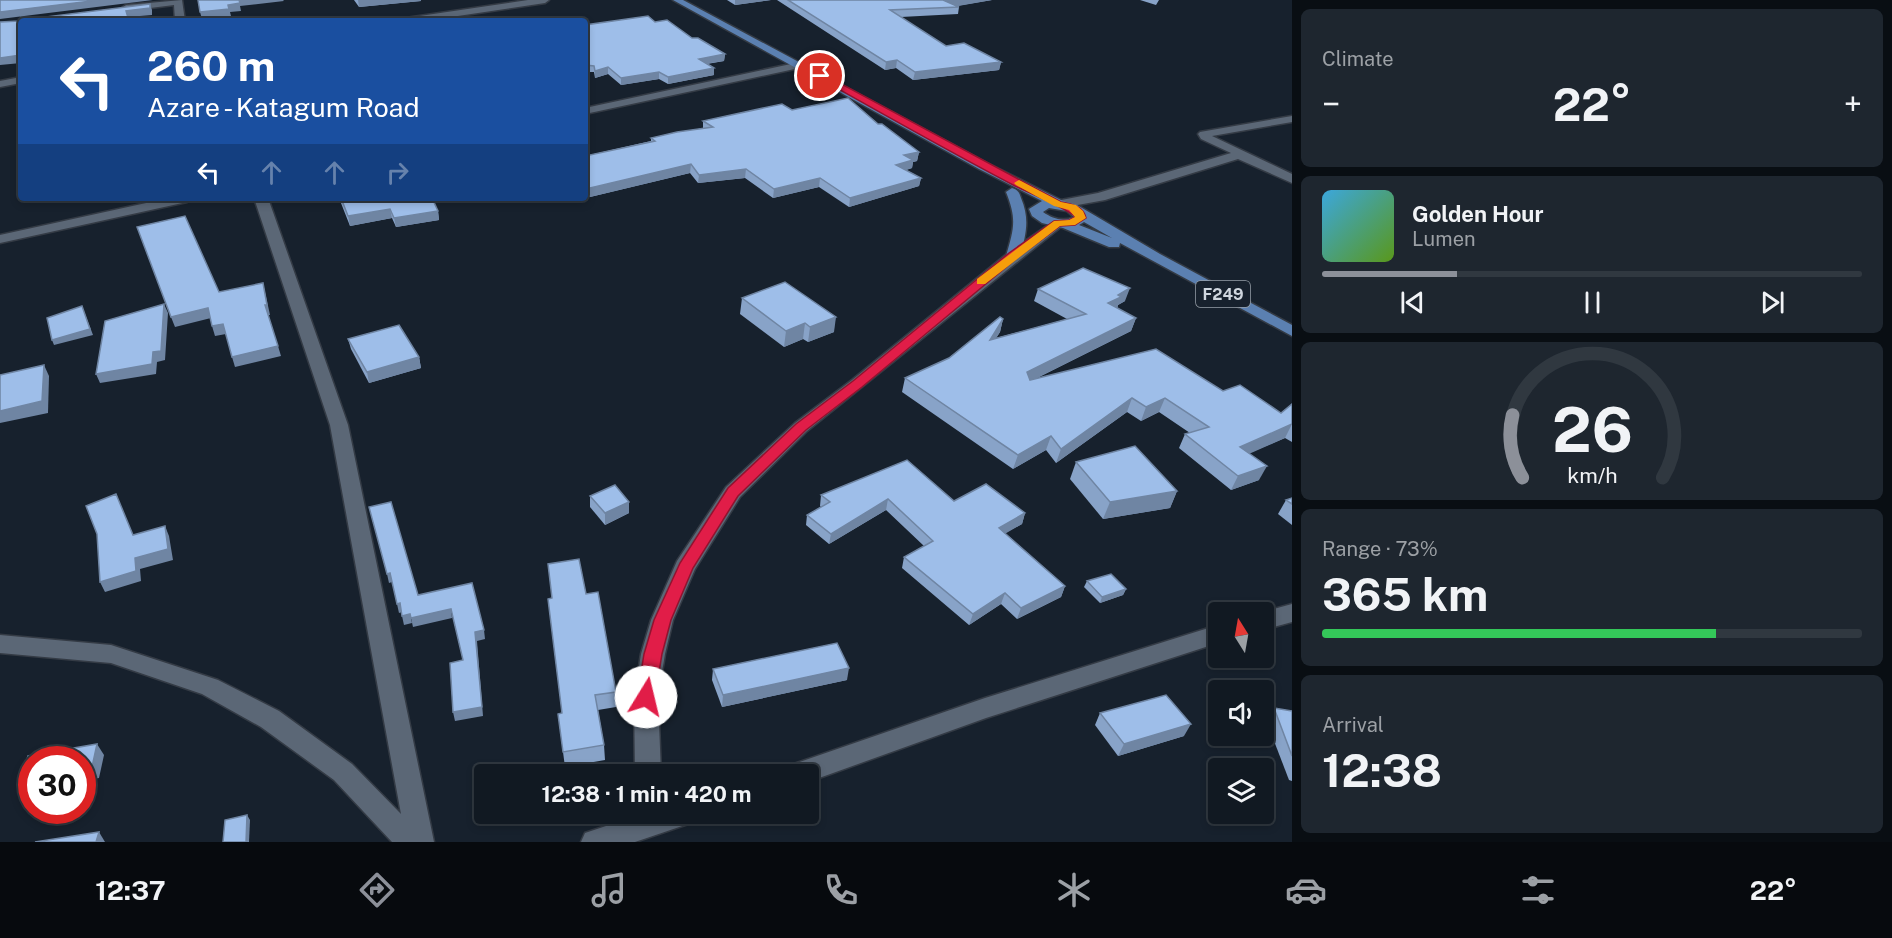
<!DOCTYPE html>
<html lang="en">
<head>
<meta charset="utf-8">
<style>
	body { margin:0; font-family:"Public Sans",sans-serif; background:#1e262f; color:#f1f3f6; height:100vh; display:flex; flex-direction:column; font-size:22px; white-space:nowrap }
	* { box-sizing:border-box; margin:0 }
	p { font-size:20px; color:#9ca0a5 }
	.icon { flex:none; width:33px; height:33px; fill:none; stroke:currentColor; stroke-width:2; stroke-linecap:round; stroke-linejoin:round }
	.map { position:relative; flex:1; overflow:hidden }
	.panel { display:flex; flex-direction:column; gap:9px; padding:9px; background:#090e13; width:600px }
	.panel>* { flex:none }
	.hud { position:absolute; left:18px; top:18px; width:570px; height:183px; border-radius:6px; box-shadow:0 3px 9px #0003,0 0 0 2px #303840; background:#1a4fa0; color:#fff; overflow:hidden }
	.needle { width:39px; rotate:349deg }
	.fabs { position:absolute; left:1208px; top:602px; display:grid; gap:12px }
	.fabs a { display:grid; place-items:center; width:66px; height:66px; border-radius:6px; background:#111922; box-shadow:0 3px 9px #0003,0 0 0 2px #303840; font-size:30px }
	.speed { position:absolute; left:18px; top:746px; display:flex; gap:12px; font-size:30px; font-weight:700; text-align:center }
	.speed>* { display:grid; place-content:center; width:78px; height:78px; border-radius:50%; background:#111922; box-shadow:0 3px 9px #0003,0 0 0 2px #303840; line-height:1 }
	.speed .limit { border:9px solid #d22; background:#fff; color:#111 }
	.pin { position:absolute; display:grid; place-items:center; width:51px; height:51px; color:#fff; margin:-26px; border:3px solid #fff; border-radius:50%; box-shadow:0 2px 6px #0007 }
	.me { position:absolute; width:66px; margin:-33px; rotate:9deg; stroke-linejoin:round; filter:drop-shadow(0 0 4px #0008) }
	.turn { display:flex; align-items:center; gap:21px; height:126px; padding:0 30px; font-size:27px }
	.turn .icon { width:78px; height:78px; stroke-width:2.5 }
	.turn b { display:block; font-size:42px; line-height:51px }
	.lanes { display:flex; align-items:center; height:57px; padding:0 30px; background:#0003; justify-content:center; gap:30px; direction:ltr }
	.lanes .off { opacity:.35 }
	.big { font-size:45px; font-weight:700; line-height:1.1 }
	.panel .card { flex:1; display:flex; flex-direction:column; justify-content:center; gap:9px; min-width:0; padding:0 21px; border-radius:9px; background:#1e262f }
	.panel .dial { align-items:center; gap:0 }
	.dial svg { height:156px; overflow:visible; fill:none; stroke:#303840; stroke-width:7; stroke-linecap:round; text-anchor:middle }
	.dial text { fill:#f1f3f6; stroke:none }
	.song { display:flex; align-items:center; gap:18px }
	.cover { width:72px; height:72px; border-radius:9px; background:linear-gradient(135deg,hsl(200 70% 55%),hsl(90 70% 35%)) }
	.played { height:6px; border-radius:3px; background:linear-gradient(90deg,#8c9099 25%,#303840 25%) }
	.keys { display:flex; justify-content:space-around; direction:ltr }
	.heat { display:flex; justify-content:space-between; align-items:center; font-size:33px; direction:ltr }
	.charge { height:9px; border-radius:4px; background:linear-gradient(90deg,#34c759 73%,#303840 0) }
	.trip { position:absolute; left:474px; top:764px; width:345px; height:60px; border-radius:6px; background:#111922; box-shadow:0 3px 9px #0003,0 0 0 2px #303840; font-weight:700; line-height:60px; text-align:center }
	.menu { display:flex; height:96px; justify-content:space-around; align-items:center; background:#070a0e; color:#9ca0a5 }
	.menu .icon { width:42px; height:42px }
	.menu .selected { color:#8c9099 }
	.menu b { font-size:27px; color:#f1f3f6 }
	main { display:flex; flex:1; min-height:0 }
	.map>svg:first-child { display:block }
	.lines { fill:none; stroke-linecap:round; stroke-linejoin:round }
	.minor-casing { stroke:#343b45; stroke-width:3 }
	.major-casing { stroke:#343b45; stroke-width:3 }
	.minor { fill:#5b6776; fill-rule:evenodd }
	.major { fill:#5b80b1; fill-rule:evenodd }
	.wall { fill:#88a3c8 }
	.shaded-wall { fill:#6f85a3 }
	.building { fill:#9ebee9; stroke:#6f85a3; stroke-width:1.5 }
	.route { fill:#e11d48; stroke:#92132f; stroke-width:1.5 }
	.slow { fill:#f59e0b }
	.labels { text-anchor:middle; stroke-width:6; stroke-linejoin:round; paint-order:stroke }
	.shield { fill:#17212d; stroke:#98a0a9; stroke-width:1.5 }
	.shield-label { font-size:16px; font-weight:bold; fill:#cfd6de }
</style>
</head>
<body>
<main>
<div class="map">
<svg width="1292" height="842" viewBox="0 0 1292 842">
	<rect width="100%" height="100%" fill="#17212d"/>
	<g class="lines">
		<!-- minor casing -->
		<g class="minor-casing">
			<g id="minor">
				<polygon points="182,0 185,21 175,21 174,5 126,11 122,8 126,5"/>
				<polygon points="528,0 549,0 545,3 424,21 401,21 406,18"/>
				<polygon points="800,62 804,63 804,67 585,114 585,108"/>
				<polygon points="21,77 21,83 0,87 0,81"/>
				<polygon points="1292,116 1292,122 1212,136 1292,174 1292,183 1238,159 1105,200 1061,208 1054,204 1056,201 1098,193 1231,153 1201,139 1198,134 1200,132"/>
				<polygon points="169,198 194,198 187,202 0,243 0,235"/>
				<polygon points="254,198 268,198 348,425 434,842 392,842 334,780 261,727 202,694 111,663 0,653 0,635 111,645 218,680 279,711 352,764 401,814 330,425"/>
				<polygon points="1057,219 1064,223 1062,226 807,431 740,497 695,569 673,620 665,654 658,697 661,774 635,774 634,697 641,654 651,620 677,561 726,487 795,423 852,380 1008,253"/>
				<polygon points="1292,604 1292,622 1263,630 1263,612"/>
				<polygon points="1218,625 1218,643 986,718 808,782 808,774 784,774 788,766 985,698"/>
				<polygon points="645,813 698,813 694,822 635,842 581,842 585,833"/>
			</g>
		</g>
		<!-- major casing -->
		<g class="major-casing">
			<g id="major">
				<path d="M673 0H683L987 163 1063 201 1077 205 1160 254 1292 325V336L1120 243 1119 247H1109L1063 228 1042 223 1032 216 1029 209 1042 201 979 169ZM1049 208 1067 211 1074 217C1063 222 1053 219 1043 212ZM1084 222 1112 238 1079 225Z"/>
				<path d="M1012 188C1018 190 1019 192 1021 198 1030 219 1026 235 1020 256L1013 260 1006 256C1014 229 1017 219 1006 192Z"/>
			</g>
		</g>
		<!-- minor -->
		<use href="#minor" class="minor"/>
		<!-- major -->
		<use href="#major" class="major"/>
	</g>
	<!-- wall -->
	<g class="wall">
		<polygon points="354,0 421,0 421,1 359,7"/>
		<polygon points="727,0 771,0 735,5"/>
		<polygon points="777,0 992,0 956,6 959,7 958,14 901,17 946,46 1001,62 999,70 913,80 896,68 885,70"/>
		<polygon points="1140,0 1159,0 1156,5"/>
		<polygon points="655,22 725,54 724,61 707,64 714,75 668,84 659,79 621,85 608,74 595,78 594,72 585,72 585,25"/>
		<polygon points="792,110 878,124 919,152 917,161 913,162 912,168 906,170 921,178 919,186 849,207 819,187 773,198 745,178 698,183 690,173 590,197 585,192 585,156 651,141 651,138 703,128 703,121"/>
		<polygon points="339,198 432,198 438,211 439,220 396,227 392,218 350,226"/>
		<polygon points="1038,289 1125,301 1118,305 1117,308 1136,318 1131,331 1035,379 1223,391 1281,413 1292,404 1292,442 1285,438 1249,453 1259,480 1231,490 1179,448 1185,434 1190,433 1159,412 1141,421 1127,412 1056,463 1046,450 1013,469 902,392 905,378 949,358 1003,319 1000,332 996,338 1067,319 1034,301"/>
		<polygon points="742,298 834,332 808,342 803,339 784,347 740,314"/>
		<polygon points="348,339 419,357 421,368 369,383 351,349"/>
		<polygon points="1076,462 1177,491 1170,508 1103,519 1070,479"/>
		<polygon points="821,495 954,501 1025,513 1022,524 1005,533 1065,586 1061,597 1017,619 1001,604 969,625 902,568 904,557 924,546 886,510 829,544 806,525 807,515 821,507 820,506"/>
		<polygon points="590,496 629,513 605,525 590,507"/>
		<polygon points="1292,498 1292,525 1278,514 1286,500"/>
		<polygon points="1087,581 1126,589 1123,595 1100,603 1084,587"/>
		<polygon points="586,594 616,692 616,707 598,710 604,745 605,760 565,767 558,714 562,713 548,599"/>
		<polygon points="713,669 847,680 722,707 712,680"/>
		<polygon points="1274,708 1292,711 1292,781 1289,780 1266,720"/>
		<polygon points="1100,713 1184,736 1118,756 1095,725"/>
	</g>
	<!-- shaded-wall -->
	<g class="shaded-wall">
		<polygon points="100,0 153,0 0,19 0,12"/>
		<polygon points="238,0 283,0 284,1 240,6 241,11 230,12 231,16 202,19 200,12 228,5"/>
		<polygon points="358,0 421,0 421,1 359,7"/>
		<polygon points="735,0 771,0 735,5"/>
		<polygon points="953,0 992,0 947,8 945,1"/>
		<polygon points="150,4 152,10 152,15 128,17 126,11"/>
		<polygon points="725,54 724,61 698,65 699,59"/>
		<polygon points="21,55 21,63 0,65 0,58"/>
		<polygon points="897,60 896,68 885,70 886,62"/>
		<polygon points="1001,62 999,70 913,80 915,72"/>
		<polygon points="608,67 608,74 595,78 595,71"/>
		<polygon points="714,68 714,75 668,84 668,77"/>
		<polygon points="659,72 659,79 621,85 621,78"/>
		<polygon points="919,152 917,161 913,162 912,168 894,174 896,165 904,155"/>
		<polygon points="691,164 690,173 590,197 590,188"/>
		<polygon points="746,169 745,178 698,183 699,175"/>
		<polygon points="820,178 819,187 773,198 774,189"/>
		<polygon points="921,178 919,186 849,207 850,198"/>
		<polygon points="390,209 392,218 350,226 348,216"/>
		<polygon points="438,211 439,220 396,227 394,218"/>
		<polygon points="263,283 270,315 268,315 265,305"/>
		<polygon points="1130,288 1125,301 1118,305 1117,310 1108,303 1118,295"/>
		<polygon points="164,304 168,313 165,360 157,362 156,374 100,383 96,374 153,352"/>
		<polygon points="82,306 93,335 54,345 52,340"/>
		<polygon points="208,308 211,318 175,327 171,317"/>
		<polygon points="836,317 834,332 808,342 810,327"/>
		<polygon points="1136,318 1131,331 1023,385 1027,372"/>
		<polygon points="1003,319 1000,332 987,353 990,340"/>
		<polygon points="805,323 803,339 784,347 786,331"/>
		<polygon points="223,324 226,334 215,336 212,326"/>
		<polygon points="278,346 281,356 235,367 232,357"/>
		<polygon points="419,357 421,368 369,383 367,372"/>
		<polygon points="44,365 49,376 48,413 0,423 0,411"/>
		<polygon points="1132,398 1127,412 1056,463 1061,449"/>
		<polygon points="1165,398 1159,412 1141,421 1146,407"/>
		<polygon points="1292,424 1285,438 1233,461 1240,447"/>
		<polygon points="1051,436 1046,450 1013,469 1018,455"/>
		<polygon points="1267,466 1259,480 1231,490 1238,476"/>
		<polygon points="1177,491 1170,508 1103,519 1110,502"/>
		<polygon points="888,499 886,510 829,544 831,534"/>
		<polygon points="629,502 629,513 605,525 605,513"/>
		<polygon points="1025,513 1022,524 996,539 999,528"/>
		<polygon points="165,526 169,536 173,560 140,569 141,581 105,592 100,582 135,558"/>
		<polygon points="390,573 392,582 389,583 387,574"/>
		<polygon points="1065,586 1061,597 1017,619 1021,608"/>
		<polygon points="1126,589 1123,595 1100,603 1102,597"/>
		<polygon points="1005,593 1001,604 969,625 973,614"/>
		<polygon points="400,603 402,612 399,613 397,604"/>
		<polygon points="451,609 452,618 413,627 411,618"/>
		<polygon points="410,614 412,623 404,625 402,616"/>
		<polygon points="484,630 485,639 477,641 483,716 455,721 453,712 475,632"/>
		<polygon points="849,668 847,680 722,707 723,695"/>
		<polygon points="1191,724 1184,736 1118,756 1124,744"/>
		<polygon points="97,744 104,755 99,778 82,781 82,769"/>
		<polygon points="32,778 32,791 29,791 21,780"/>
		<polygon points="247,815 250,820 249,842 246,842"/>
		<polygon points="99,832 105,842 96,842"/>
	</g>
	<!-- building -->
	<g class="building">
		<polygon points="0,0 100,0 0,12"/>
		<polygon points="198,0 239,0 240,3 228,5 229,9 200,12"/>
		<polygon points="788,0 953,0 945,1 959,7 890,10 946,46 964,43 1001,62 915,72 897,60 886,62"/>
		<polygon points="150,4 150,8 126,11 129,21 21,21 21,55 0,58 0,22 19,21 21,17 46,17"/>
		<polygon points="648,16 655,22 667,20 692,38 698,38 725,54 699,59 714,68 668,77 659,72 621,78 608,67 595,71 594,66 585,65 585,25"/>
		<polygon points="848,98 878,124 882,124 919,152 904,155 913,160 896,165 921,178 850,198 820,178 774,189 746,169 699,175 691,164 590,188 585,183 585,156 655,141 651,138 677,132 713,127 703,121 782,104 792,110"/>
		<polygon points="341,198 432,198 438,211 394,218 390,209 348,216"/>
		<polygon points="185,216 219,292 263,283 267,305 265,305 278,346 232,357 223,324 212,326 208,308 171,317 137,227"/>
		<polygon points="1083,268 1130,288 1118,295 1121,297 1108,303 1136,318 1027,372 1030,380 1156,349 1223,391 1240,385 1281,413 1292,404 1292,424 1240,447 1267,466 1238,476 1185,434 1209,427 1165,398 1146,407 1132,398 1061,449 1051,436 1018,455 905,378 949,358 1000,317 1003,319 990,340 1086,314 1038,289"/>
		<polygon points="785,282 836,317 810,327 805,323 786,331 742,298"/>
		<polygon points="164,304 161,351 153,352 152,364 96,374 105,321"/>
		<polygon points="82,306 90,329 52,340 47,318"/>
		<polygon points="399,325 419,357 367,372 348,339"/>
		<polygon points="44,365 42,401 0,411 0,375"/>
		<polygon points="1135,446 1177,491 1110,502 1076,462"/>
		<polygon points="907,460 954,501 986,484 1025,513 999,528 1065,586 1021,608 1005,593 973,614 904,557 933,541 888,499 831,534 807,515 830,502 821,495"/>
		<polygon points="615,485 629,502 605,513 590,496"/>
		<polygon points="116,494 133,535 165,526 168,549 135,558 136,571 100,582 97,534 86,506"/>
		<polygon points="1292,498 1292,504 1286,500"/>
		<polygon points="391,502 418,595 472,583 484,630 475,632 482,707 453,712 450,663 463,660 451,609 411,618 410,614 402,616 400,603 397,604 390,573 387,574 369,507"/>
		<polygon points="579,559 586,594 598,592 616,692 595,695 604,745 563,752 558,714 562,713 548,599 552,598 548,564"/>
		<polygon points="1111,574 1126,589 1102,597 1087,581"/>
		<polygon points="837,643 849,668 723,695 713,669"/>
		<polygon points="1166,695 1191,724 1124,744 1100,713"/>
		<polygon points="1274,708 1292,711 1292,756"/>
		<polygon points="97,744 92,767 82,769 82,759 32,759 32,778 21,780 28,756"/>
		<polygon points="247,815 246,842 223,842 225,820"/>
		<polygon points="99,832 96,842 35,842"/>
	</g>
	<!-- route -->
	<path class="route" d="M817 74H823L1061 202C1072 204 1083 206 1086 218L1075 225 1060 226 1017 258 862 387 806 430 738 496 693 568 671 620 662 654 655 697 653 703 646 705 640 703 637 697 644 654 654 620 680 563 728 488 796 424 853 381 1009 253 1054 221 1069 220 1075 217C1072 211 1026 191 1015 186 948 151 883 114 817 77Z"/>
	<!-- slow -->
	<polygon class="slow" points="1019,180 1061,202 1076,205 1083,211 1086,218 1075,225 1060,226 985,284 977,284 977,279 1054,221 1069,220 1075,217 1069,210 1054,206 1016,185 1014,183"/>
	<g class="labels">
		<!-- shield labels -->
		<rect class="shield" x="1196" y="281" width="54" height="26" rx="4.5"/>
		<g class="shield-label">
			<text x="1223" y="300">F249</text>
		</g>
	</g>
</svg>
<div class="fabs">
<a><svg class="needle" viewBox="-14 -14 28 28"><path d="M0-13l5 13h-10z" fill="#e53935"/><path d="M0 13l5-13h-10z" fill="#9ca0a5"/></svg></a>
<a><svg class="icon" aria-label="sound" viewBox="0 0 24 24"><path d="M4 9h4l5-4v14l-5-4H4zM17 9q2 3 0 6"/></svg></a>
<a><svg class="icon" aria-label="layers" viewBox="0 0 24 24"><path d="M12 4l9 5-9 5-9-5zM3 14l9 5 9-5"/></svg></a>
</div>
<div class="speed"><div class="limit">30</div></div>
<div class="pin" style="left:820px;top:76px;background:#d93025"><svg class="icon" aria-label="arrive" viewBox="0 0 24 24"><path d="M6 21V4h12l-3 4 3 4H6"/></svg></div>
<svg class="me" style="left:646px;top:697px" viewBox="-20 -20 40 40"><circle r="19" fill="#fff"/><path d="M0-13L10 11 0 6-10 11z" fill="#e11d48"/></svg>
<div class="trip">12:38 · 1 min · 420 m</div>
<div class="hud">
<div class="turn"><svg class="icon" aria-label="left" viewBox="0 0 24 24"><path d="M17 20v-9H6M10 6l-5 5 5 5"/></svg><div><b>260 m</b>Azare - Katagum Road</div></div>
<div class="lanes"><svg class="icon" aria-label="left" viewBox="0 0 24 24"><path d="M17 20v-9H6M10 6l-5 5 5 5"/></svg><svg class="icon off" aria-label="ahead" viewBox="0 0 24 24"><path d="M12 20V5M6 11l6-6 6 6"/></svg><svg class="icon off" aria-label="ahead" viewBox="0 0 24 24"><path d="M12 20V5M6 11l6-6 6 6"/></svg><svg class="icon off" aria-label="right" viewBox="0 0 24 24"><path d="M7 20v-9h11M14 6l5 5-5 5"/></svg></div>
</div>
</div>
<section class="panel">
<div class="card"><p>Climate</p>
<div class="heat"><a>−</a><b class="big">22°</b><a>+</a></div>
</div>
<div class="card">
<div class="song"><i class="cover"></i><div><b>Golden Hour</b><p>Lumen</p></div></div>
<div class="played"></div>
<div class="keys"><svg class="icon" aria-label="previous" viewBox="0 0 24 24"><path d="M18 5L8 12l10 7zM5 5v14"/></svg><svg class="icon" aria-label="pause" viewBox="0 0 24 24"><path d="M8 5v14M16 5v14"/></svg><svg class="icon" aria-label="next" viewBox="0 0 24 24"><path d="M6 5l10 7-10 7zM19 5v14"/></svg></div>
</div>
<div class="card dial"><svg viewBox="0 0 100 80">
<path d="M14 69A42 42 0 1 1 86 69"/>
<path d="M14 69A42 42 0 0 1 9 37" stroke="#8c9099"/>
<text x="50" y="56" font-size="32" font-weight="700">26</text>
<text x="50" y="72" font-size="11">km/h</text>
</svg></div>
<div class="card"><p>Range · 73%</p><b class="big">365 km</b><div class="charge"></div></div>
<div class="card"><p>Arrival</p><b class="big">12:38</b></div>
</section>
</main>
<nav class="menu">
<b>12:37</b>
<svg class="icon selected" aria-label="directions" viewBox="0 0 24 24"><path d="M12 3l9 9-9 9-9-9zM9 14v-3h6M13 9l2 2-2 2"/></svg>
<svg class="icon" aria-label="music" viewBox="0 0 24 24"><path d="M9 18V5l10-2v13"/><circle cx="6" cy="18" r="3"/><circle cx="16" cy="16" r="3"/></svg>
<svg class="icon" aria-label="phone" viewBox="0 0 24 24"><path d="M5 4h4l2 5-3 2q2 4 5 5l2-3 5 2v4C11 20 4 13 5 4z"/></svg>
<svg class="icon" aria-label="climate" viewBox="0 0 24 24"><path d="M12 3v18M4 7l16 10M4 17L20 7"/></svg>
<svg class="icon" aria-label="car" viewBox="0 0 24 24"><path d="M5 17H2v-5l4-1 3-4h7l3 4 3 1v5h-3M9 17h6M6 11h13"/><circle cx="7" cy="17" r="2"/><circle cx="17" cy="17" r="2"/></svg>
<svg class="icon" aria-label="filters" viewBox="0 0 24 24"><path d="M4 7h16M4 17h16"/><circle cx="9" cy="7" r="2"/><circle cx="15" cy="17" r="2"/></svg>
<b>22°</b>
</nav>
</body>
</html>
